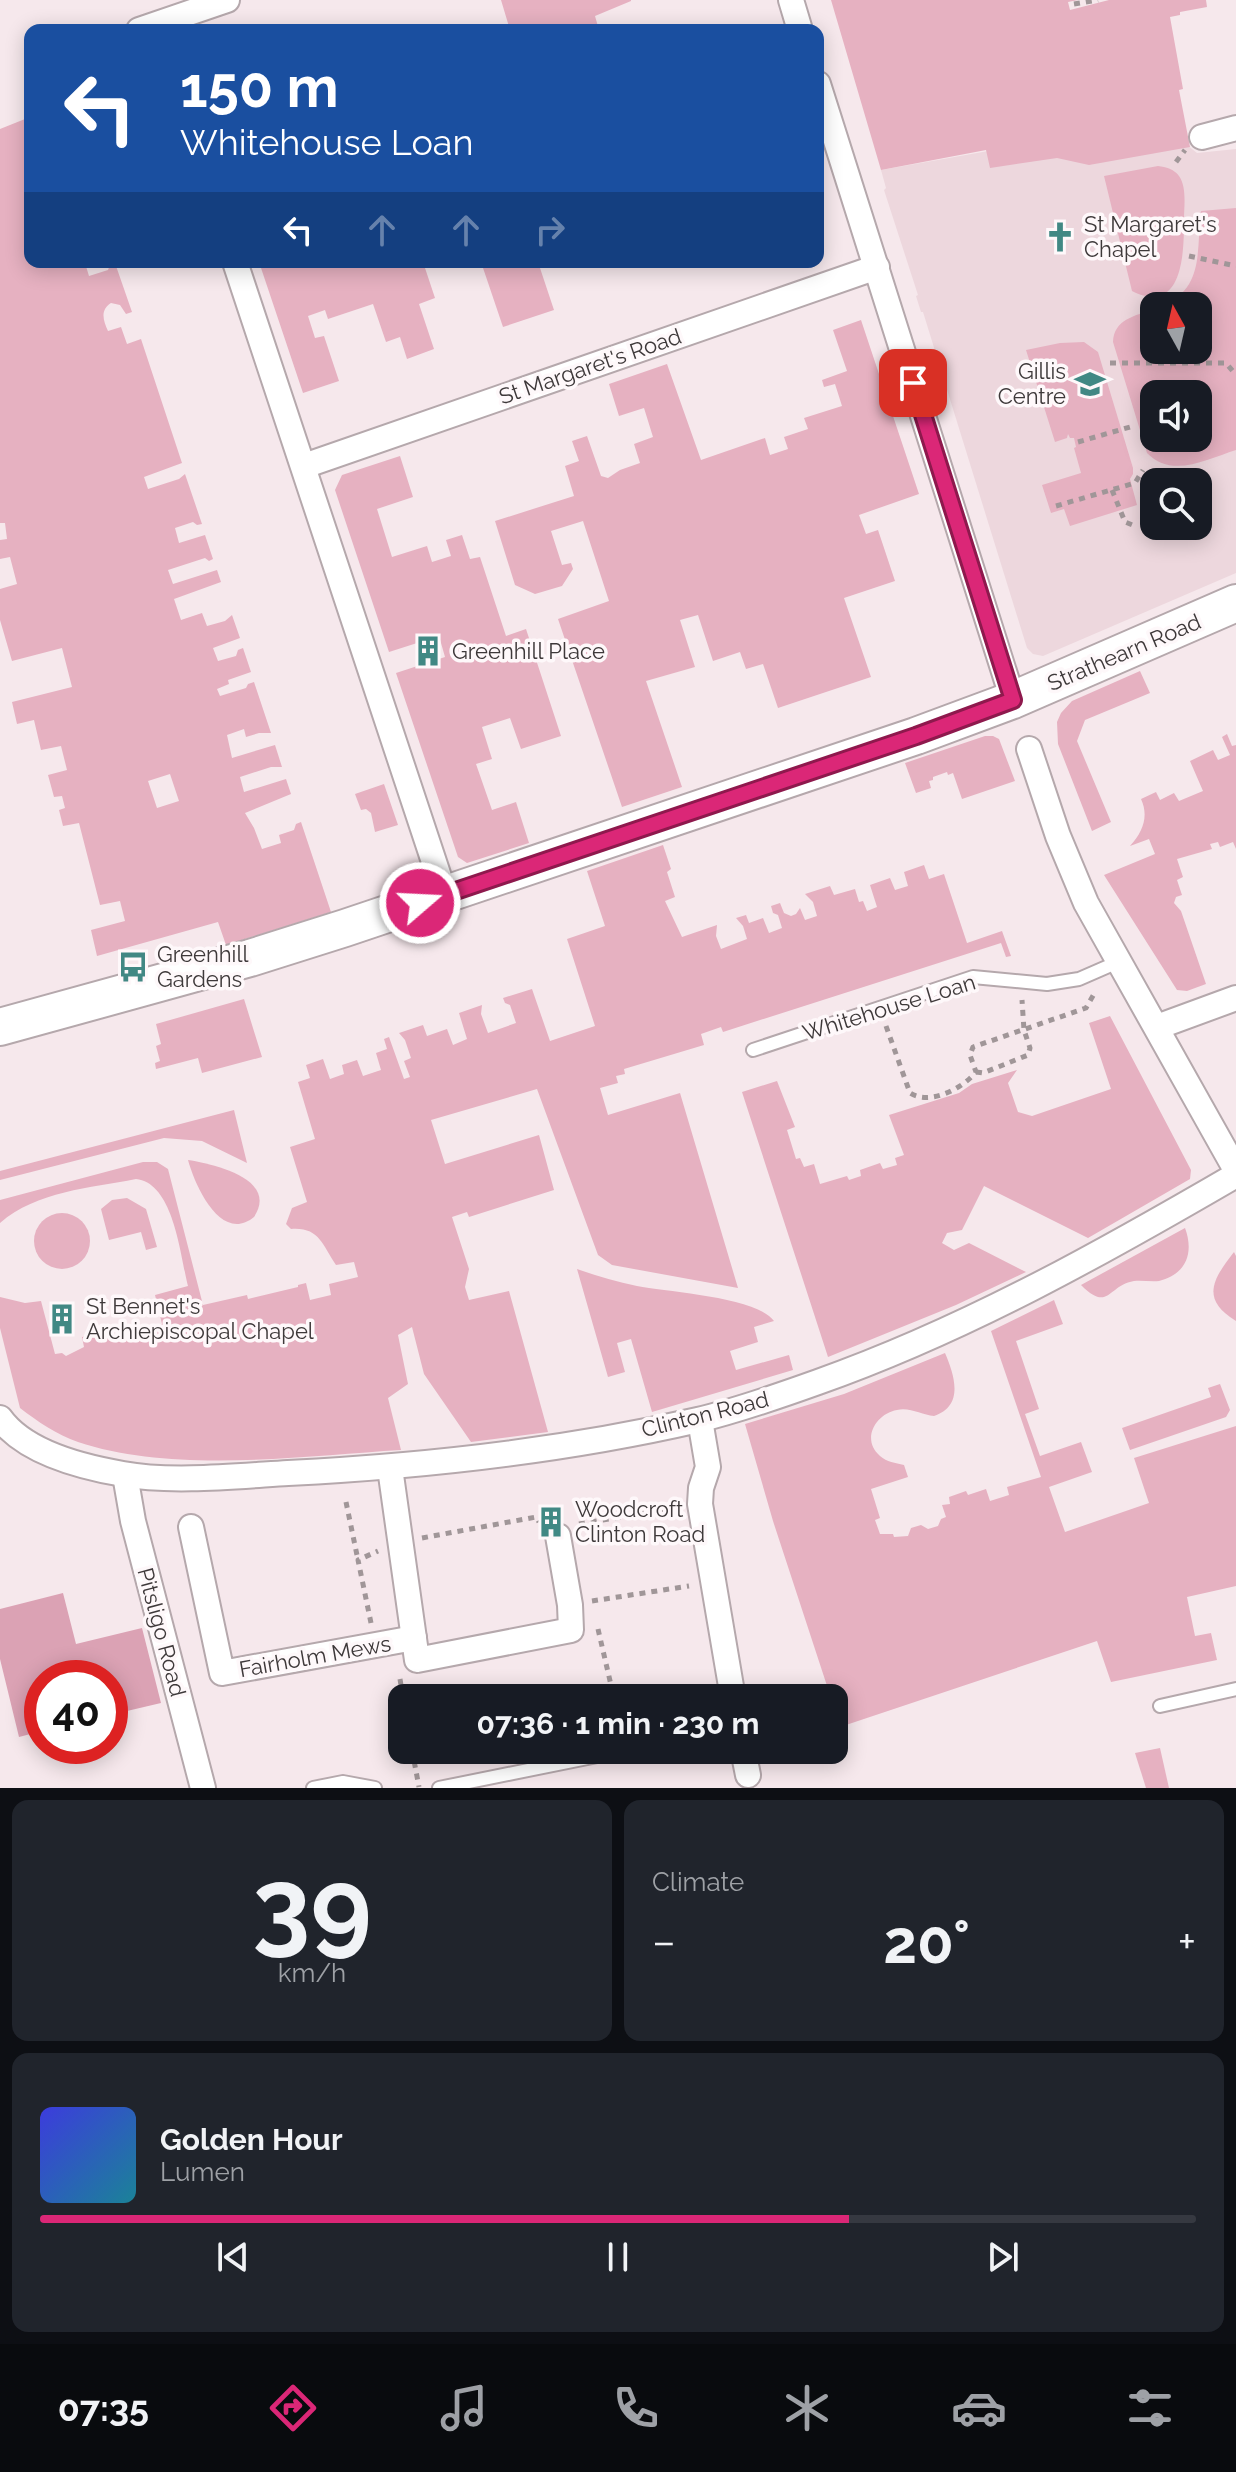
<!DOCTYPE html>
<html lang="en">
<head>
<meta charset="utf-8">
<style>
	body { margin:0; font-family:Raleway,sans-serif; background:#20242c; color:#f1f3f6; height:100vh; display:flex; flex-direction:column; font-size:30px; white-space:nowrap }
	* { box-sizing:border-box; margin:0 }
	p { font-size:26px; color:#9ea1a6 }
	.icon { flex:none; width:44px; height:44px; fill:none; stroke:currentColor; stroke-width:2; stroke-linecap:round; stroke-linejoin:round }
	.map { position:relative; height:1788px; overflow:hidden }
	.sheet { display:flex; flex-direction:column; gap:12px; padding:12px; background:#0d0f14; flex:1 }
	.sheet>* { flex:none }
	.hud { position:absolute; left:24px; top:24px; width:800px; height:244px; border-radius:16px; box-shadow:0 4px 20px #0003; background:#1a4fa0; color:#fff; overflow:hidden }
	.needle { width:52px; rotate:352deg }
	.tools { position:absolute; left:1140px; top:292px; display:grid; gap:16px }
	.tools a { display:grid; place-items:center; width:72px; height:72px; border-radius:16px; background:#171b24; box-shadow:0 4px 20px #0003; font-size:40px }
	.speed { position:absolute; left:24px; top:1660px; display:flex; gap:16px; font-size:40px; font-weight:700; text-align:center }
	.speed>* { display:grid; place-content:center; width:104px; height:104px; border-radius:50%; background:#171b24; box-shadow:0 4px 20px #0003; line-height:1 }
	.speed .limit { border:12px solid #d22; background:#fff; color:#111 }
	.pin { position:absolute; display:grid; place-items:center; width:68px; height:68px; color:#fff; margin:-34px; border-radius:16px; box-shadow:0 4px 12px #0006 }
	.me { position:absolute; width:88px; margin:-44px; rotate:71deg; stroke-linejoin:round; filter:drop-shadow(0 0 6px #0008) }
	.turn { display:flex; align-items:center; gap:28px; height:168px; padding:0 24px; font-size:36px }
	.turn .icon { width:104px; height:104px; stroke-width:2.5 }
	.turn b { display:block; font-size:56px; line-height:68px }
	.lanes { display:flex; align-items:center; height:76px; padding:0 24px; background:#0003; justify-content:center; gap:40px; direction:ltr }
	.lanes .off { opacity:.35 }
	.big { font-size:60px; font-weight:700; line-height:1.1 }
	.sheet .card { flex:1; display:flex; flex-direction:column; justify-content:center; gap:12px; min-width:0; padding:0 28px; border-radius:16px; background:#20242c }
	.sheet .dial { align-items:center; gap:0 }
	.dial b { font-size:104px; line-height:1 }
	.song { display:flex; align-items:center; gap:24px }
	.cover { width:96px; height:96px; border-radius:12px; background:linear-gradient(135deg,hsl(240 70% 55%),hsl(190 70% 35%)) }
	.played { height:8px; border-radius:4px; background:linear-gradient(90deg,#db2777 70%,#363941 70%) }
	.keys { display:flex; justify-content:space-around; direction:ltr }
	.heat { display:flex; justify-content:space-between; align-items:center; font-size:44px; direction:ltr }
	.sheet .tiles { flex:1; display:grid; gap:12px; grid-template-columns:1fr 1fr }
	.card:last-child { grid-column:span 2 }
	.trip { position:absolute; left:388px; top:1684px; width:460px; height:80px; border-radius:16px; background:#171b24; box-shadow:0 4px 20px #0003; font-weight:700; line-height:80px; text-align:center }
	.tabs { display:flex; height:128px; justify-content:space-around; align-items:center; background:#090b0e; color:#9ea1a6 }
	.tabs .icon { width:56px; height:56px }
	.tabs .current { color:#db2777 }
	.tabs b { font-size:36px; color:#f1f3f6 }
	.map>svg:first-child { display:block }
	.built { fill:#edd7dd; fill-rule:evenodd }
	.green { fill:#e6b1c1; fill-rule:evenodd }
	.forest { fill:#dba2b4 }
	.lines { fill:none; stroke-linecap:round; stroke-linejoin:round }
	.lane-casing { stroke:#b5a8ac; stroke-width:16 }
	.street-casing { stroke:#b5a8ac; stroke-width:28 }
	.secondary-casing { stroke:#b5a8ac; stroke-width:40 }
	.path { stroke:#a09698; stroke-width:5; stroke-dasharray:6 6; stroke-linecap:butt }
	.lane { stroke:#fff; stroke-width:12 }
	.street { stroke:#fff; stroke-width:24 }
	.secondary { stroke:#fff; stroke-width:36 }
	.route-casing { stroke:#8e194d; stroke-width:20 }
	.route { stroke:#db2777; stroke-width:14 }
	.labels { text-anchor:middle; stroke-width:7; stroke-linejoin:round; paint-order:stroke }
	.poi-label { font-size:22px; fill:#3e393a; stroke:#fef8fa; text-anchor:start }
	.street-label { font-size:22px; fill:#3e393a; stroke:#fef8fa }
</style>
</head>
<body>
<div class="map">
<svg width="1236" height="1788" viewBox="0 0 1236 1788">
	<rect width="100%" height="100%" fill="#f6e8ec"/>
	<!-- built -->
	<path class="built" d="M1157 121 1197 153 1236 149V573L1043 656 1033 654 1027 648 923 312H921L916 296 918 295 884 190 886 188 881 170ZM1154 306H1198V350H1154ZM1154 394H1198V438H1154ZM1154 482H1198V526H1154Z"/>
	<!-- green -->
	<g class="green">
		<polygon points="501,0 631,0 631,1 595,16 599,30 510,30"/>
		<polygon points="831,0 1078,0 1068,2 1070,10 1109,0 1206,0 1207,7 1180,12 1180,15 1170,17 1183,89 1179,90 1190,147 1089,165 1057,158 990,168 986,150 881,170"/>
		<path d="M30 117V262H87L85 263 89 276 108 270 110 265 115 263 132 312 126 314 120 305 111 303C100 310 103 320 108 331L121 327 127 344 141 339 182 463 144 477 148 489 179 479 185 474 202 524 197 525 193 522 175 528 179 543 205 535 213 559 209 561 205 558 168 570 173 584 217 570 221 582 174 599 181 620 202 613 207 626 225 621 232 615 240 638 213 648 218 661 236 656 238 650 243 648 251 672 228 680 229 684 217 689 220 696 246 688 248 684 254 682 271 733H259L246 737 244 729 227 735 232 758 275 745 282 767H271L240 777 244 792 286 779 291 794 245 813 254 828 262 849 281 843 279 835 294 830 296 824 301 822 331 912 226 945 218 922 97 956 91 930 125 921 120 901 100 905 79 823 63 826 59 810 65 808 62 796 54 797 48 775 67 770 61 746 41 750 34 720 17 724 12 702 72 687 62 648 12 661 0 620V589L17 584 10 557 0 559V540L7 539 5 523H0V129ZM170 774 179 801 157 808 148 781Z"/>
		<path d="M1158 166C1166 167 1174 169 1179 176 1187 187 1184 207 1184 219 1184 250 1184 317 1132 291L1104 176Z"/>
		<path d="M1236 208V450C1207 459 1172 479 1147 453L1113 342C1114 319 1135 316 1154 309V350H1198V306H1161C1205 289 1196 251 1201 211ZM1198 394V438H1154V394Z"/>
		<polygon points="259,262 423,262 435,298 419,304 434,349 407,359 400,337 386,342 373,304 328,319 325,310 308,316 315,338 324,336 339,381 303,393"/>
		<polygon points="481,262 538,262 554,310 503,327"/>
		<polygon points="861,320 919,494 859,515 866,534 878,530 895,581 844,598 871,677 778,708 763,664 746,669 740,652 713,661 698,615 680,620 695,667 646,681 682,787 622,807 558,619 609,601 583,521 551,531 562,565 571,563 573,569 562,586 535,594 515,585 495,521 574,496 565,466 579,461 572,441 587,436 601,476 608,478 620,470 640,463 634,444 653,437 644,408 619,416 609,384 667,364 701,460 765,438 770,455 788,449 784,437 808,429 804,418 842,406 835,384 824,387 822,380 847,371 833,330"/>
		<polygon points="1084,342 1098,352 1133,468 1133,474 1130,479 1137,505 1070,526 1064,509 1051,513 1042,485 1081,473 1074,448 1076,447 1074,438 1070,438 1068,434 1067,438 1055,442 1026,350 1060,343"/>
		<polygon points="400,456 413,497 377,509 392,557 427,546 432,562 451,556 446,540 462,535 470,559 480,557 506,636 526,629 561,736 521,749 510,718 482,727 492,759 476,764 492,810 516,802 529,843 467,863 458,857 396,673 445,657 439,636 389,652 335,490 342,475"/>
		<polygon points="1140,671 1150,693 1085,720 1077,741 1111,822 1092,831 1058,744 1057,722 1061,713 1072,701"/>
		<path d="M1227 734 1232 746 1236 745V849L1233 842 1220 847 1218 842 1210 844 1212 849 1177 859 1183 877 1177 880 1182 895 1176 897 1174 903 1181 911 1206 984 1187 991 1177 990 1104 875 1155 854 1149 839 1130 846C1143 832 1149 816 1141 799L1156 792 1160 800 1174 793 1179 801 1203 791 1190 761 1213 750 1218 760 1230 755 1222 737Z"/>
		<polygon points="985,736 993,736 999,739 1015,781 962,799 953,773 948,775 947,772 933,777 933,780 929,781 931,788 916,793 905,763"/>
		<polygon points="384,784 398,825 375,832 371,813 366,809 361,810 355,794"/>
		<path d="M663 845 671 869 667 872 675 897 665 901 682 937 717 925 716 936 721 949 747 939 743 926 736 918 746 915 749 923 763 918 769 933 782 928 778 915 773 913 771 906 780 903 784 913 791 916 796 914 800 908 805 920 817 916 813 902 805 894 830 886 834 895 855 889 859 902 863 901 867 911 877 907 870 885 890 878 895 890 908 886 904 872 924 865 929 879 944 874 967 943 1002 931 1011 956 1006 957 1001 943 723 1032 721 1027 701 1034 704 1045 624 1069 625 1074 616 1076 618 1083 600 1088 608 1115 680 1093 738 1288 612 1265 598 1255 537 1089 431 1120 445 1164 539 1135 554 1190 469 1217 467 1212 452 1217 469 1269 465 1287 469 1300 509 1291 548 1432 471 1442 424 1374 412 1327 398 1335 408 1384 388 1398 401 1450C302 1456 173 1474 78 1442 57 1435 37 1421 20 1408L0 1328V1297L25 1303 41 1301 55 1354 62 1353 66 1356 84 1347 82 1337 96 1334 98 1340 162 1324 155 1295 188 1286C180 1255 174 1183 136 1179 90 1188 37 1191 0 1223V1200L143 1162H157L168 1169 203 1305 247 1295 248 1299 298 1287V1285L306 1283 310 1300 331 1295 329 1284 358 1277 354 1262 336 1265C322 1244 319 1227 291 1229L286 1224 292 1208 307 1202 290 1147 315 1139 298 1082 310 1078 306 1065 323 1059 330 1079 344 1074 342 1065 357 1060 363 1076 381 1070 376 1053 387 1049 384 1039 389 1037 404 1079 410 1077 404 1061 411 1058 405 1040 399 1033 423 1025 427 1036 447 1029 453 1045 467 1039 459 1013 482 1005 481 1014 488 1033 516 1023 510 1005 505 1003 503 998 532 989 550 1041 595 1026 567 939 605 926 587 871Z"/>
		<polygon points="244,999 262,1057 202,1073 198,1058 156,1069 155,1063 160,1061 156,1046 161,1044 156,1024"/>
		<polygon points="1110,1016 1191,1170 1190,1179 1088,1238 984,1186 962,1230 947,1233 942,1243 954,1250 969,1243 1026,1272 956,1305 828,1357 742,1092 777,1081 795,1127 787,1130 796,1159 800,1158 804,1167 814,1164 820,1184 847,1176 849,1180 861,1176 860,1170 880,1163 883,1169 897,1165 895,1158 904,1155 889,1115 959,1093 972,1084 1017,1070 1008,1083 1018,1112 1032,1116 1111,1089 1089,1023"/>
		<polygon points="234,1110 247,1163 202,1141 164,1138 0,1180 0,1171"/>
		<path d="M188 1160C214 1164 279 1179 254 1217 221 1244 195 1186 188 1160Z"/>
		<polygon points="127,1198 146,1209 157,1247 146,1250 141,1232 109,1240 101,1209 112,1200"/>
		<circle cx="62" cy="1241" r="28"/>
		<path d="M1185 1228C1194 1252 1187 1274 1159 1281 1151 1282 1142 1280 1134 1281 1108 1285 1109 1313 1081 1285Z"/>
		<path d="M1234 1252 1236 1256V1321C1200 1299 1213 1279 1234 1252Z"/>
		<path d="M577 1269C597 1276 617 1282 637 1286 668 1292 757 1297 774 1321L754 1327 758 1342 730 1351 736 1370 789 1355 793 1370 652 1412 631 1339 617 1343 625 1372 608 1377Z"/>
		<path d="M1054 1300 1063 1324 1016 1341 1039 1409 1025 1414 1040 1456 1081 1442 1092 1472 1049 1487 1065 1532 1149 1503 1134 1458 1236 1426V1586L1187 1597 1195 1636 1211 1633 1217 1660 1111 1682 1097 1641 840 1727 834 1698H831L773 1521 745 1424 844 1394 945 1353C955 1376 964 1406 934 1416 922 1415 910 1407 897 1410 875 1414 861 1440 880 1456 887 1462 895 1463 904 1465L908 1477 871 1489 880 1518 875 1520 880 1534H893L894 1537 908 1536 911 1528 921 1525 928 1529 938 1526 941 1519 946 1517 942 1505 950 1504 949 1497 966 1491 968 1495 986 1489 990 1501 1009 1495 1007 1487 1041 1477 991 1331Z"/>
		<polygon points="1220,1384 1230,1410 1226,1417 1130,1450 1122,1428 1211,1397 1208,1388"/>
		<polygon points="1160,1748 1169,1788 1146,1788 1135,1753"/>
	</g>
	<!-- forest -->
	<polygon class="forest" points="63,1593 76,1644 142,1628 161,1703 110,1715 110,1678 42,1678 42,1731 19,1737 0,1659 0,1609"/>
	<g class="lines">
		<!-- lane casing -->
		<g class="lane-casing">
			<g id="lane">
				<polyline points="753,1050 973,977 1047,984 1079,979 1118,962"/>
				<polyline points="1160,1706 1236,1689"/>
				<polyline points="313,1788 343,1782 375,1788"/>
				<polyline points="439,1788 627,1750"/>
			</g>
		</g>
		<!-- street casing -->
		<g class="street-casing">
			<g id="street">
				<polyline points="791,0 800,30"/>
				<polyline points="139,30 227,0"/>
				<polyline points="818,84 1013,700"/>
				<polyline points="1202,137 1236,128"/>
				<polyline points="235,262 445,895"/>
				<polyline points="304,466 877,267"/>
				<polyline points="1029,749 1058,836 1086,903 1236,1170"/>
				<polyline points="1157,1027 1236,998"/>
				<path d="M0 1418C25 1453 82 1467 123 1474 170 1483 239 1476 288 1473 426 1466 563 1451 698 1420 739 1410 779 1396 818 1382 965 1330 1102 1253 1236 1175"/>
				<polyline points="700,1420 708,1467 701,1488 700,1504 733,1698"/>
				<polyline points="390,1468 417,1660 571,1630 570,1605 558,1536"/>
				<polyline points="125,1475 133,1521 203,1788"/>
				<polyline points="191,1527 222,1673 414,1638"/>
				<polyline points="743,1750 748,1775"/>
			</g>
		</g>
		<!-- secondary casing -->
		<g class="secondary-casing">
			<polyline id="secondary" points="0,1027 250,958 345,928 916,736 1013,700 1236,603"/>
		</g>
		<!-- path -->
		<g class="path">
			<polyline points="1074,4 1098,0"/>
			<polyline points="1176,162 1185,150"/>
			<polyline points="1189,256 1236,266"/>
			<polyline points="1110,363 1226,363 1236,375"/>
			<polyline points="1078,442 1130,427"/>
			<polyline points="1112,490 1125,522 1135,526"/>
			<polyline points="1056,506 1135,483 1143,470"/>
			<path d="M886 1026 910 1093C930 1106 963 1088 976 1072L970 1055 973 1047 1086 1008 1094 994"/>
			<polyline points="976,1072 983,1073 1028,1055 1030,1048 1024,1030 1022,1000"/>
			<polyline points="346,1502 358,1560"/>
			<polyline points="579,1524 676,1508"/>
			<polyline points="422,1538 536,1517 539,1522"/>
			<polyline points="592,1601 689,1586"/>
			<polyline points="371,1623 358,1560 378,1551"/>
			<polyline points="598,1629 614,1698"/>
			<polyline points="400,1679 403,1698"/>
			<polyline points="412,1750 419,1787"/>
		</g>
		<!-- lane -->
		<use href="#lane" class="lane"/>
		<!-- street -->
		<use href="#street" class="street"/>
		<!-- secondary -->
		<use href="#secondary" class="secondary"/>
	</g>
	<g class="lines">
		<!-- route casing -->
		<g class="route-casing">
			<polyline id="route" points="420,903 916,736 1013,700 913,383"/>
		</g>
		<!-- route -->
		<use href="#route" class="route"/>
	</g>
	<!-- icons -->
	<defs>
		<g id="church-bare" transform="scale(2.4)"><path d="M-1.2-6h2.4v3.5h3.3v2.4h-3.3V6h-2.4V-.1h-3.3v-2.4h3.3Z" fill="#418884" stroke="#fef8fa" stroke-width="2.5" paint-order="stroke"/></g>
		<g id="university-bare" transform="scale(2.4)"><path d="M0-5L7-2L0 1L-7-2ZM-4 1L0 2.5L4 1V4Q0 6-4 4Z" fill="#418884" stroke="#fef8fa" stroke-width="2.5" paint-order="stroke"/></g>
		<g id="building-bare" transform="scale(2.4)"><path d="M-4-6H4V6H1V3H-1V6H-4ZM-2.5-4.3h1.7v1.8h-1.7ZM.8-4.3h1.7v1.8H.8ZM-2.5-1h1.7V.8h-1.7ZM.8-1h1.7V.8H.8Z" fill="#418884" stroke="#fef8fa" stroke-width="2.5" paint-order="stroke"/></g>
		<g id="bus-bare" transform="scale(2.4)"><path d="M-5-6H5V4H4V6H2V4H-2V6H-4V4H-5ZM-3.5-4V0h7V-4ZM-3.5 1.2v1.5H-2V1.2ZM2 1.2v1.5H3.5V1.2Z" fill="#418884" stroke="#fef8fa" stroke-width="2.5" paint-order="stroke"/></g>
	</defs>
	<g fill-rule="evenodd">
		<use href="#church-bare" x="1060" y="237"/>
		<use href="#university-bare" x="1090" y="384"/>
		<use href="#building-bare" x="428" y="651"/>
		<use href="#bus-bare" x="133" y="967"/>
		<use href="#building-bare" x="62" y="1319"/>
		<use href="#building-bare" x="551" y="1522"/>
	</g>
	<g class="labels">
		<!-- poi labels -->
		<g class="poi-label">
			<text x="1084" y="232">St Margaret's<tspan x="1084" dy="25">Chapel</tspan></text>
			<text x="1066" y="379" text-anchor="end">Gillis<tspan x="1066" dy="25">Centre</tspan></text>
			<text x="452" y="659">Greenhill Place</text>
			<text x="157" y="962">Greenhill<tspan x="157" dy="25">Gardens</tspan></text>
			<text x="86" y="1314">St Bennet's<tspan x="86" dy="25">Archiepiscopal Chapel</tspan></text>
			<text x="575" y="1517">Woodcroft<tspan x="575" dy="25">Clinton Road</tspan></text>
		</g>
		<!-- street labels -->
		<g class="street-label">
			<text transform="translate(590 366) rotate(-19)" y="8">St Margaret's Road</text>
			<text transform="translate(1124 652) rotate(-23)" y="8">Strathearn Road</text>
			<text transform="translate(889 1007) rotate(-17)" y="8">Whitehouse Loan</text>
			<text transform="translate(705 1414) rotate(-14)" y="8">Clinton Road</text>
			<text transform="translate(162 1632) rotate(75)" y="8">Pitsligo Road</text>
			<text transform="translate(315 1656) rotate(-10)" y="8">Fairholm Mews</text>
		</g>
	</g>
</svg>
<div class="tools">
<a><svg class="needle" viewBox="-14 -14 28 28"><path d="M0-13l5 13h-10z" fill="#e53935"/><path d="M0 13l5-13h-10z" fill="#9ea1a6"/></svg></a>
<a><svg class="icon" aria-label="sound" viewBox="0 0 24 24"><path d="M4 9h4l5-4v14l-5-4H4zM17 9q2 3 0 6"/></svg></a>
<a><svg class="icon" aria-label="search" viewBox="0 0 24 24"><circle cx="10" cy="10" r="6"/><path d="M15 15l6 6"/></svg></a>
</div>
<div class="speed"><div class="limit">40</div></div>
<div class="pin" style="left:913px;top:383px;background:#d93025"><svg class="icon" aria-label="arrive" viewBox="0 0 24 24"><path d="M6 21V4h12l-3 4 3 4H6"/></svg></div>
<svg class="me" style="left:420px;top:903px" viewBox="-20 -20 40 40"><circle r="17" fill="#db2777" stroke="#fff" stroke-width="3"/><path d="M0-11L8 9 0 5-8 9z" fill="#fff"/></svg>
<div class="trip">07:36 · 1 min · 230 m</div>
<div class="hud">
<div class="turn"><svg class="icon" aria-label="left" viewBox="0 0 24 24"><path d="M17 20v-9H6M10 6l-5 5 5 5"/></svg><div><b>150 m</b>Whitehouse Loan</div></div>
<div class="lanes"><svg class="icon" aria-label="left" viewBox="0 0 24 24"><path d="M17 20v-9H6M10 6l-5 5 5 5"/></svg><svg class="icon off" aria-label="ahead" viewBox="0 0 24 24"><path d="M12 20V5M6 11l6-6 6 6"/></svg><svg class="icon off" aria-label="ahead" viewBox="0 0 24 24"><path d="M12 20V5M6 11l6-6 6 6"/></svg><svg class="icon off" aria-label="right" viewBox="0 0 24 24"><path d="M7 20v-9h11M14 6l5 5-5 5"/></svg></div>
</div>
</div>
<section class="sheet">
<div class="tiles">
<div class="card dial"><b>39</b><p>km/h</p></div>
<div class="card"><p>Climate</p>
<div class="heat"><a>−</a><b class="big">20°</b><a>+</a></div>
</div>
<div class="card">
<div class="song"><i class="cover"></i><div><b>Golden Hour</b><p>Lumen</p></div></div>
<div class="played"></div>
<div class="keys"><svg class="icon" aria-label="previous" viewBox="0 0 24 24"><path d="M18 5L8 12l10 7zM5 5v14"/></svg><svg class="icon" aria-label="pause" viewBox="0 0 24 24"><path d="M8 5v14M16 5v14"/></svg><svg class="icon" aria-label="next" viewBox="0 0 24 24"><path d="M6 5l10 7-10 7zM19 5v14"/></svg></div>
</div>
</div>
</section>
<nav class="tabs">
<b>07:35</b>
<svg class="icon current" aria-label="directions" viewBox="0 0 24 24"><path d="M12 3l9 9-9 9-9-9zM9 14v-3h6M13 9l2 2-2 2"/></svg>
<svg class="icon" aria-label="music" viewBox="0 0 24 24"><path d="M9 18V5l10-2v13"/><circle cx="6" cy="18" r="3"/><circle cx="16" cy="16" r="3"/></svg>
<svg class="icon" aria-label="phone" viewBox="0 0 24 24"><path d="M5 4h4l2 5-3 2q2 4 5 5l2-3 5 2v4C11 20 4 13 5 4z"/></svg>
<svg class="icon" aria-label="climate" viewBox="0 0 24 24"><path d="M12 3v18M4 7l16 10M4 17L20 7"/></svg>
<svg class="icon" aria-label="car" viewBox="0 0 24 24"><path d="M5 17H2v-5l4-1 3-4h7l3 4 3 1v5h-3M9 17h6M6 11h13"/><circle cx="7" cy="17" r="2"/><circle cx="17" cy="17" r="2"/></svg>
<svg class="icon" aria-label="filters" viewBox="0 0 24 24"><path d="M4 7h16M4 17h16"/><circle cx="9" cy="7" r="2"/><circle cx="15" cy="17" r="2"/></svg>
</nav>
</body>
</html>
